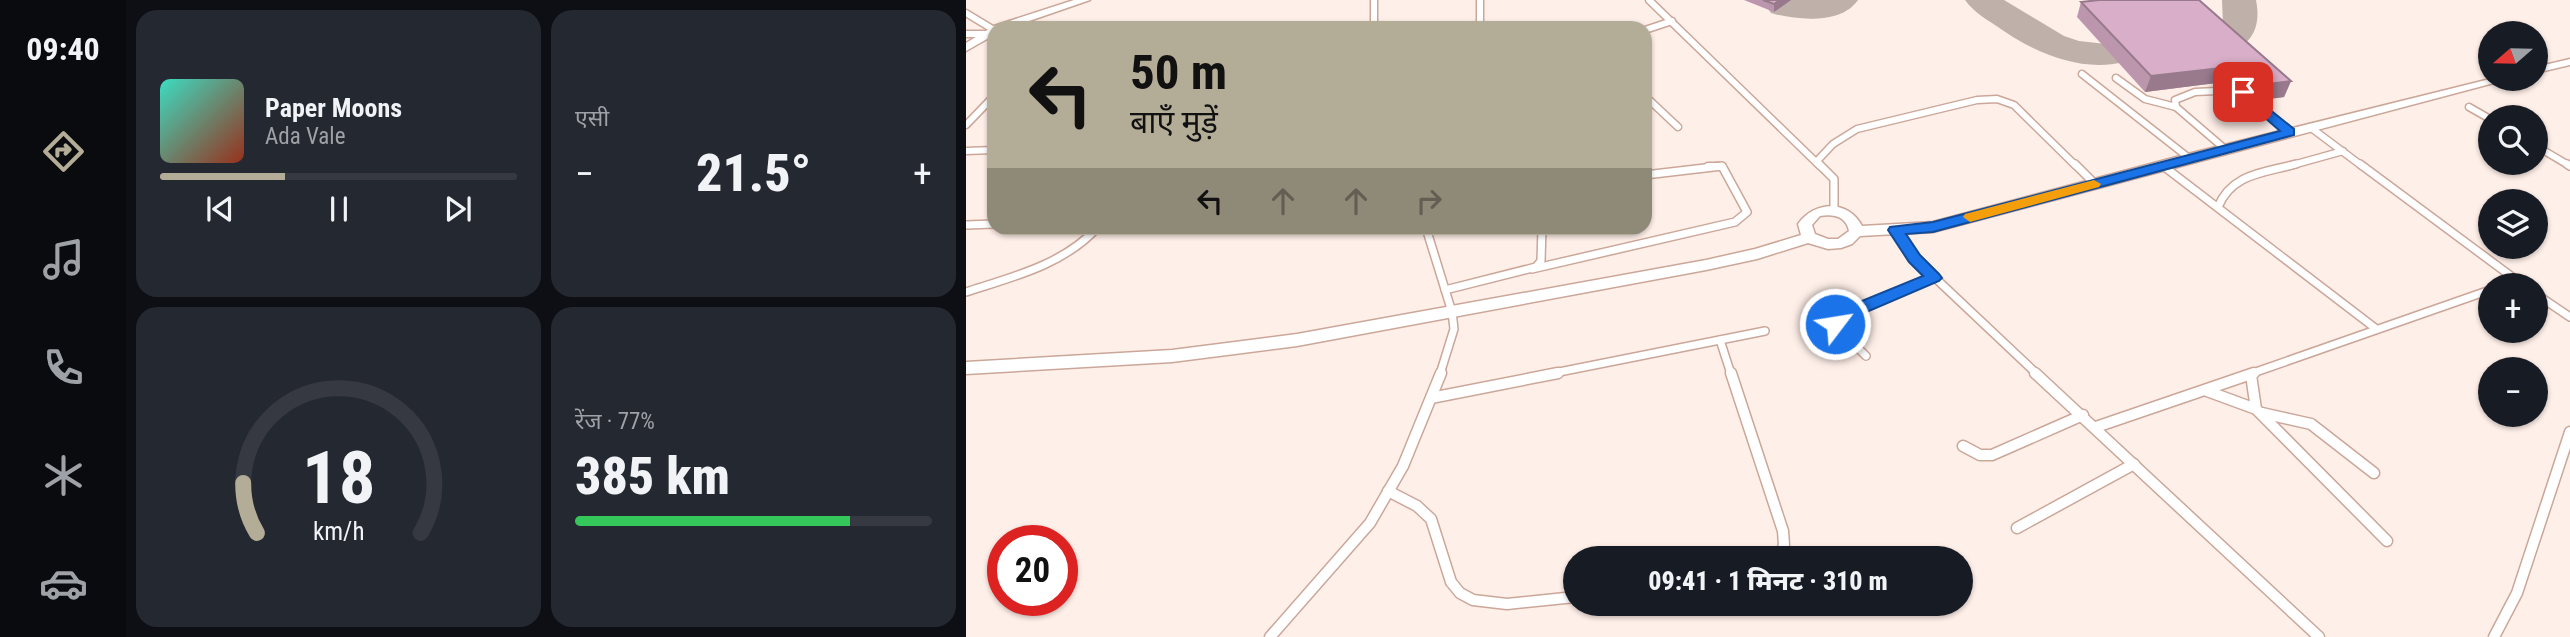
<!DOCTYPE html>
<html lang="hi">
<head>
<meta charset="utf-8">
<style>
	body { margin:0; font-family:"Roboto Condensed","Noto Sans Devanagari",sans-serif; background:#242831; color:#f1f3f6; height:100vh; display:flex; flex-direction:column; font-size:26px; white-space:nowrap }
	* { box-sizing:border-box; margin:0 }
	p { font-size:23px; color:#9ea1a6 }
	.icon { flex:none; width:38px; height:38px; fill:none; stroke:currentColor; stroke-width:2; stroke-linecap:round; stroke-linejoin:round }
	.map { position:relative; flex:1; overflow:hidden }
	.details { display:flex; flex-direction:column; gap:10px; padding:10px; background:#0d0f14; width:840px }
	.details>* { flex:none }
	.banner { position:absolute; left:21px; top:21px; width:665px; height:214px; border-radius:21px; box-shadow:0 2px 5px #0004; background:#b3ac97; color:#111; overflow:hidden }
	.needle { width:46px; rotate:250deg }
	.buttons { position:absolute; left:1512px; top:21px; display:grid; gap:14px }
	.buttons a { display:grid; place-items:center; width:70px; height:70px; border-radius:50%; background:#171b24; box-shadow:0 2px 5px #0004; font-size:35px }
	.speed { position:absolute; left:21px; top:525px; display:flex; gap:14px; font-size:35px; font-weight:700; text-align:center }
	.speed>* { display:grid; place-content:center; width:91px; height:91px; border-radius:50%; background:#171b24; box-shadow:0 2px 5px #0004; line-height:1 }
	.speed .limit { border:10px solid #d22; background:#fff; color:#111 }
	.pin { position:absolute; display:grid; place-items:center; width:60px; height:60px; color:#fff; margin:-30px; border-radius:14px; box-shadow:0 4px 10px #0006 }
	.me { position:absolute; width:77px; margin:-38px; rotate:59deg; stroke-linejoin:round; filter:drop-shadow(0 0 5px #0008) }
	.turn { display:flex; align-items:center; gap:24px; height:147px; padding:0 28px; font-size:32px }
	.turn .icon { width:91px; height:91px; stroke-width:2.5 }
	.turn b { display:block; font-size:49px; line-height:60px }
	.lanes { display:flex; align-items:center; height:66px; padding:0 28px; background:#0003; justify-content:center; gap:35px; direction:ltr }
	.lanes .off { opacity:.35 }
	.big { font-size:52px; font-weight:800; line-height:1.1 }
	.details .card { flex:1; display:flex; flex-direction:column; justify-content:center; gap:10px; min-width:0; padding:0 24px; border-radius:21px; background:#242831 }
	.details .dial { align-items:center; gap:0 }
	.dial svg { height:182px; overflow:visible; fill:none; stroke:#363941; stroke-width:7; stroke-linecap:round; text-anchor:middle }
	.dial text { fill:#f1f3f6; stroke:none }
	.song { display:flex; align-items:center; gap:21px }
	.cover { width:84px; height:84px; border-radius:10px; background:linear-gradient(135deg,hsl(170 70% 55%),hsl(10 70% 35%)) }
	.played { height:7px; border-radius:4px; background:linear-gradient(90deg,#b3ac97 35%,#363941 35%) }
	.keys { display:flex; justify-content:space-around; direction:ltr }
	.heat { display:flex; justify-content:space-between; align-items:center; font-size:38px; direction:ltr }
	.charge { height:10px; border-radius:5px; background:linear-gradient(90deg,#34c759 77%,#363941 0) }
	.details .tiles { flex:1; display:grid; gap:10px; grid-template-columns:repeat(2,1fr) }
	.trip { position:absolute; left:597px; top:546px; width:410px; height:70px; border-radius:35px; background:#171b24; box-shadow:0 2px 5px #0004; font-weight:800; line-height:70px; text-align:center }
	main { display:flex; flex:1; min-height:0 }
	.menu { display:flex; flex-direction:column; width:126px; justify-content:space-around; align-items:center; background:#090b0e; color:#9ea1a6 }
	.menu .icon { width:49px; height:49px }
	.menu .on { color:#b3ac97 }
	.menu b { font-size:32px; color:#f1f3f6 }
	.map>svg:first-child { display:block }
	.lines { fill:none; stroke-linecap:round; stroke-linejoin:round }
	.taxiway { fill:#bfb0aa; fill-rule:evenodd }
	.lane-far2-casing { stroke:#cba799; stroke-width:9 }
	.lane-far1-casing { stroke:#cba799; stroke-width:10 }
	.lane-casing { stroke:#cba799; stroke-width:13 }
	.street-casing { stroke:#cba799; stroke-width:3 }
	.lane-far2 { stroke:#fff; stroke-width:6 }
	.lane-far1 { stroke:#fff; stroke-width:7 }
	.lane { stroke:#fff; stroke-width:10 }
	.street { fill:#fff; fill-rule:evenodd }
	.wall { fill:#bb96ac }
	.shaded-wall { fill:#987a8c }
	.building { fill:#d9aec8; stroke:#987a8c; stroke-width:2 }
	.route { fill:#1a73e8; stroke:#114b97; stroke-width:2 }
	.slow { fill:#f59e0b }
</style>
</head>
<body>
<main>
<nav class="menu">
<b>09:40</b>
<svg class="icon on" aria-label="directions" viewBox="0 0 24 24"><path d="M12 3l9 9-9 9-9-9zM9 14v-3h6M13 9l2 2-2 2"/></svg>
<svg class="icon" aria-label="music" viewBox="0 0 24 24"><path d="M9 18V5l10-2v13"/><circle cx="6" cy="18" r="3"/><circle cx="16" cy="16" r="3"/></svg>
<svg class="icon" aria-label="phone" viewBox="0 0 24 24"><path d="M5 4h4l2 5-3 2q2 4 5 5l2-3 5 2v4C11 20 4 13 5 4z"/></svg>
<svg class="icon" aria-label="climate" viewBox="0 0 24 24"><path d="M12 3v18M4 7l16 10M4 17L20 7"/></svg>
<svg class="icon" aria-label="car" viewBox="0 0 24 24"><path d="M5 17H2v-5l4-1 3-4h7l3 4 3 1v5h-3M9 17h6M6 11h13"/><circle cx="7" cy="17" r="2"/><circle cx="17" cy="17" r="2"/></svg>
</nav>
<section class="details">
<div class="tiles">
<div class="card">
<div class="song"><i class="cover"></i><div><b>Paper Moons</b><p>Ada Vale</p></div></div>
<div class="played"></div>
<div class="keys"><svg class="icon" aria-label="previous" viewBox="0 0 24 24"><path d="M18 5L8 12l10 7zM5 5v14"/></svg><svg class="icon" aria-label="pause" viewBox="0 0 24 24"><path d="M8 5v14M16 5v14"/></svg><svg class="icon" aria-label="next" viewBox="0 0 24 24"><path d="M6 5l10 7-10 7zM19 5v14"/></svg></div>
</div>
<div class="card"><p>एसी</p>
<div class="heat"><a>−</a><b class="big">21.5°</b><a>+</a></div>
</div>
<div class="card dial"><svg viewBox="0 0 100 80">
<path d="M14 69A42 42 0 1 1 86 69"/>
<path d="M14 69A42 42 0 0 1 8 47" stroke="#b3ac97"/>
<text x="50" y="56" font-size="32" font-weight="700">18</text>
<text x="50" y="72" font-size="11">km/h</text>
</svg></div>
<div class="card"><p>रेंज · 77%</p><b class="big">385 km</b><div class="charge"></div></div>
</div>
</section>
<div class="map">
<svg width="1604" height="637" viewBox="0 0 1604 637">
	<rect width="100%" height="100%" fill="#ffefe9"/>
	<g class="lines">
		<!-- taxiway -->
		<g class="taxiway">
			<path d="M804 0H892C875 25 830 20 805 13L800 6Z"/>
			<path d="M999 0H1038L1098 36 1113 41 1158 46 1163 54 1158 62C1112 73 1065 51 1029 25 1018 18 1007 11 999 0Z"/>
			<path d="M1256 0H1290C1297 34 1279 56 1243 48L1238 40 1243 32 1257 25Z"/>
		</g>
		<!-- lane-far2 casing -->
		<g class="lane-far2-casing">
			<g id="lane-far2">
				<polyline points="408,0 408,28"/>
				<polyline points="514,0 514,28"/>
				<polyline points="683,0 854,166"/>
				<polyline points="0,13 28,30"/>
				<polyline points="679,30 706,21"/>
				<polyline points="0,34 18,34"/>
				<polyline points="1116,74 1223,158"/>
				<polyline points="1150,78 1179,99 1210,107"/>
				<polyline points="679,96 712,127"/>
				<polyline points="1503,107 1524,119"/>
				<polyline points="0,125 28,96"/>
				<polyline points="1344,127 1396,166"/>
				<polyline points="1570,146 1604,166"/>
				<polyline points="1259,149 1210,107 1209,100 1229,92 1273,90 1324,132"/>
				<polyline points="0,151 28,150"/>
				<polyline points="851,161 867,144 891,129 1011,100 1031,99 1048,105 1110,166"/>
				<polyline points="742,166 755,166"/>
				<polyline points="1323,166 1377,151"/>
			</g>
		</g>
		<!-- lane-far1 casing -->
		<g class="lane-far1-casing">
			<g id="lane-far1">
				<polyline points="853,164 868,179 868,211"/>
				<polyline points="1109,164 1129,184"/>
				<polyline points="1394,164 1557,285"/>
				<polyline points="1601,164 1604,166"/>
				<polyline points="1196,165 1409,328"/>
				<path d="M1252 207C1266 173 1298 173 1330 164"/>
				<polyline points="0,225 28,224"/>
				<polyline points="460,228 486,312 488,329 474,374"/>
				<polyline points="929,230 948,258 1071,374"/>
				<polyline points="566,269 769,222 781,212 756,166 679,175"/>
				<polyline points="1537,285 1551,281"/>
				<polyline points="479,290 570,267 575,261 576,228"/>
				<path d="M0 292C46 277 97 265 131 228"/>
				<polyline points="1570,294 1604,317"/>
				<polyline points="754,340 765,374"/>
				<polyline points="900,356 870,326 870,318 968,278"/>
				<polyline points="583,374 799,331"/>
				<polyline points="1284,374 1524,290"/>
			</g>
		</g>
		<!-- lane casing -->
		<g class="lane-casing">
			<g id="lane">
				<polyline points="765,373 817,531 818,545 813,558"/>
				<polyline points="1069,373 1353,637"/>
				<polyline points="1285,375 1290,409 1421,541"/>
				<polyline points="1241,391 1290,409"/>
				<polyline points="465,398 592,373"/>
				<polyline points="1296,413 1345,424 1408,473"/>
				<polyline points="1130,427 1288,373"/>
				<polyline points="997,446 1014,455 1026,455 1117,415"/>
				<polyline points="422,491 451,506 465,519 485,582 494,593 507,600 541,604 609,597"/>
				<polyline points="1051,528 1168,464"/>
				<polyline points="304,637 404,523 437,466 475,373"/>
				<polyline points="1528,637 1551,593 1604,432"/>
			</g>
		</g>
		<!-- street casing -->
		<g class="street-casing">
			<g id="street">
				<polygon points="108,0 124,0 43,28 28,28 28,35 0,51 0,43 28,26"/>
				<polygon points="1604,59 1604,65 1570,73 1570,67"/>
				<path d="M1524 79H1543L967 232 894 236 886 244 875 248 862 249 842 243 791 259 740 270 331 346 206 362 0 374V362L206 350 331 334 740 260 789 249 835 235 832 224C848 201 882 199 896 226L967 222 1218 155ZM854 216C867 214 880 216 883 231L872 239H862L849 234 846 225Z"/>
			</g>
		</g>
		<!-- lane-far2 -->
		<use href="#lane-far2" class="lane-far2"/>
		<!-- lane-far1 -->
		<use href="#lane-far1" class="lane-far1"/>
		<!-- lane -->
		<use href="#lane" class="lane"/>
		<!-- street -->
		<use href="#street" class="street"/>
	</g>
	<!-- wall -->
	<g class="wall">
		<polygon points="778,0 825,0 808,12"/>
		<polygon points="1115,2 1325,81 1318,97 1295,100 1274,80 1179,92 1111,17"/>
	</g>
	<!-- shaded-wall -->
	<g class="shaded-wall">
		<polygon points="814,0 825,0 808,12 808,4"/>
		<polygon points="1281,65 1274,80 1179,92 1185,76"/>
		<polygon points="1325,81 1318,97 1295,100 1302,84"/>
	</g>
	<!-- building -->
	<g class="building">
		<polygon points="797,0 814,0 808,4"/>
		<polygon points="1133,0 1233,0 1325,81 1302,84 1281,65 1185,76 1115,2"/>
	</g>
	<!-- route -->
	<polygon class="route" points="1277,88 1328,129 1328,135 967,232 940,234 954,255 973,274 976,278 973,281 877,322 874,328 863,328 861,324 864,314 957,276 943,262 922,230 924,227 967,222 1314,131 1272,94 1272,89"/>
	<!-- slow -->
	<polygon class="slow" points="1128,180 1135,184 1133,187 1004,222 997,217 999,214"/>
</svg>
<div class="buttons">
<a><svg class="needle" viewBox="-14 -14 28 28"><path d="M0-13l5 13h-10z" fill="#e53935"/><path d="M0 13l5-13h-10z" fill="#9ea1a6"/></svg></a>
<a><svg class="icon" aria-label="search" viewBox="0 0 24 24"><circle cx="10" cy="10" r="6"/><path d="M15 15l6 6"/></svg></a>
<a><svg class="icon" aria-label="layers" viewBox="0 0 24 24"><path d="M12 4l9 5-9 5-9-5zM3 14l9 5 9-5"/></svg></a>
<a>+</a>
<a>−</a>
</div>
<div class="speed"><div class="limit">20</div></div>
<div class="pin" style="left:1277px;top:92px;background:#d93025"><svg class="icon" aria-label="arrive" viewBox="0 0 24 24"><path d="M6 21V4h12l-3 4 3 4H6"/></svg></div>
<svg class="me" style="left:869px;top:324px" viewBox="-20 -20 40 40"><circle r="17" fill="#1a73e8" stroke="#fff" stroke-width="3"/><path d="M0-11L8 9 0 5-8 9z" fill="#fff"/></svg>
<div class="trip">09:41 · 1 मिनट · 310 m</div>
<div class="banner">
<div class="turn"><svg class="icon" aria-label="left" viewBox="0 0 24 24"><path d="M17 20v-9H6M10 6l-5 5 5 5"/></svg><div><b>50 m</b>बाएँ मुड़ें</div></div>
<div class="lanes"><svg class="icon" aria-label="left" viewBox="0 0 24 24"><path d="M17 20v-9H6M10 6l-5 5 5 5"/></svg><svg class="icon off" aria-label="ahead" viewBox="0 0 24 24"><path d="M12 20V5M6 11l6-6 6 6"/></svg><svg class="icon off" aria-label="ahead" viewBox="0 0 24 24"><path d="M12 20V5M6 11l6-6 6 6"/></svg><svg class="icon off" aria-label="right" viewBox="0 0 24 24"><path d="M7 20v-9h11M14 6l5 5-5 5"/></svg></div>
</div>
</div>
</main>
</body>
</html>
